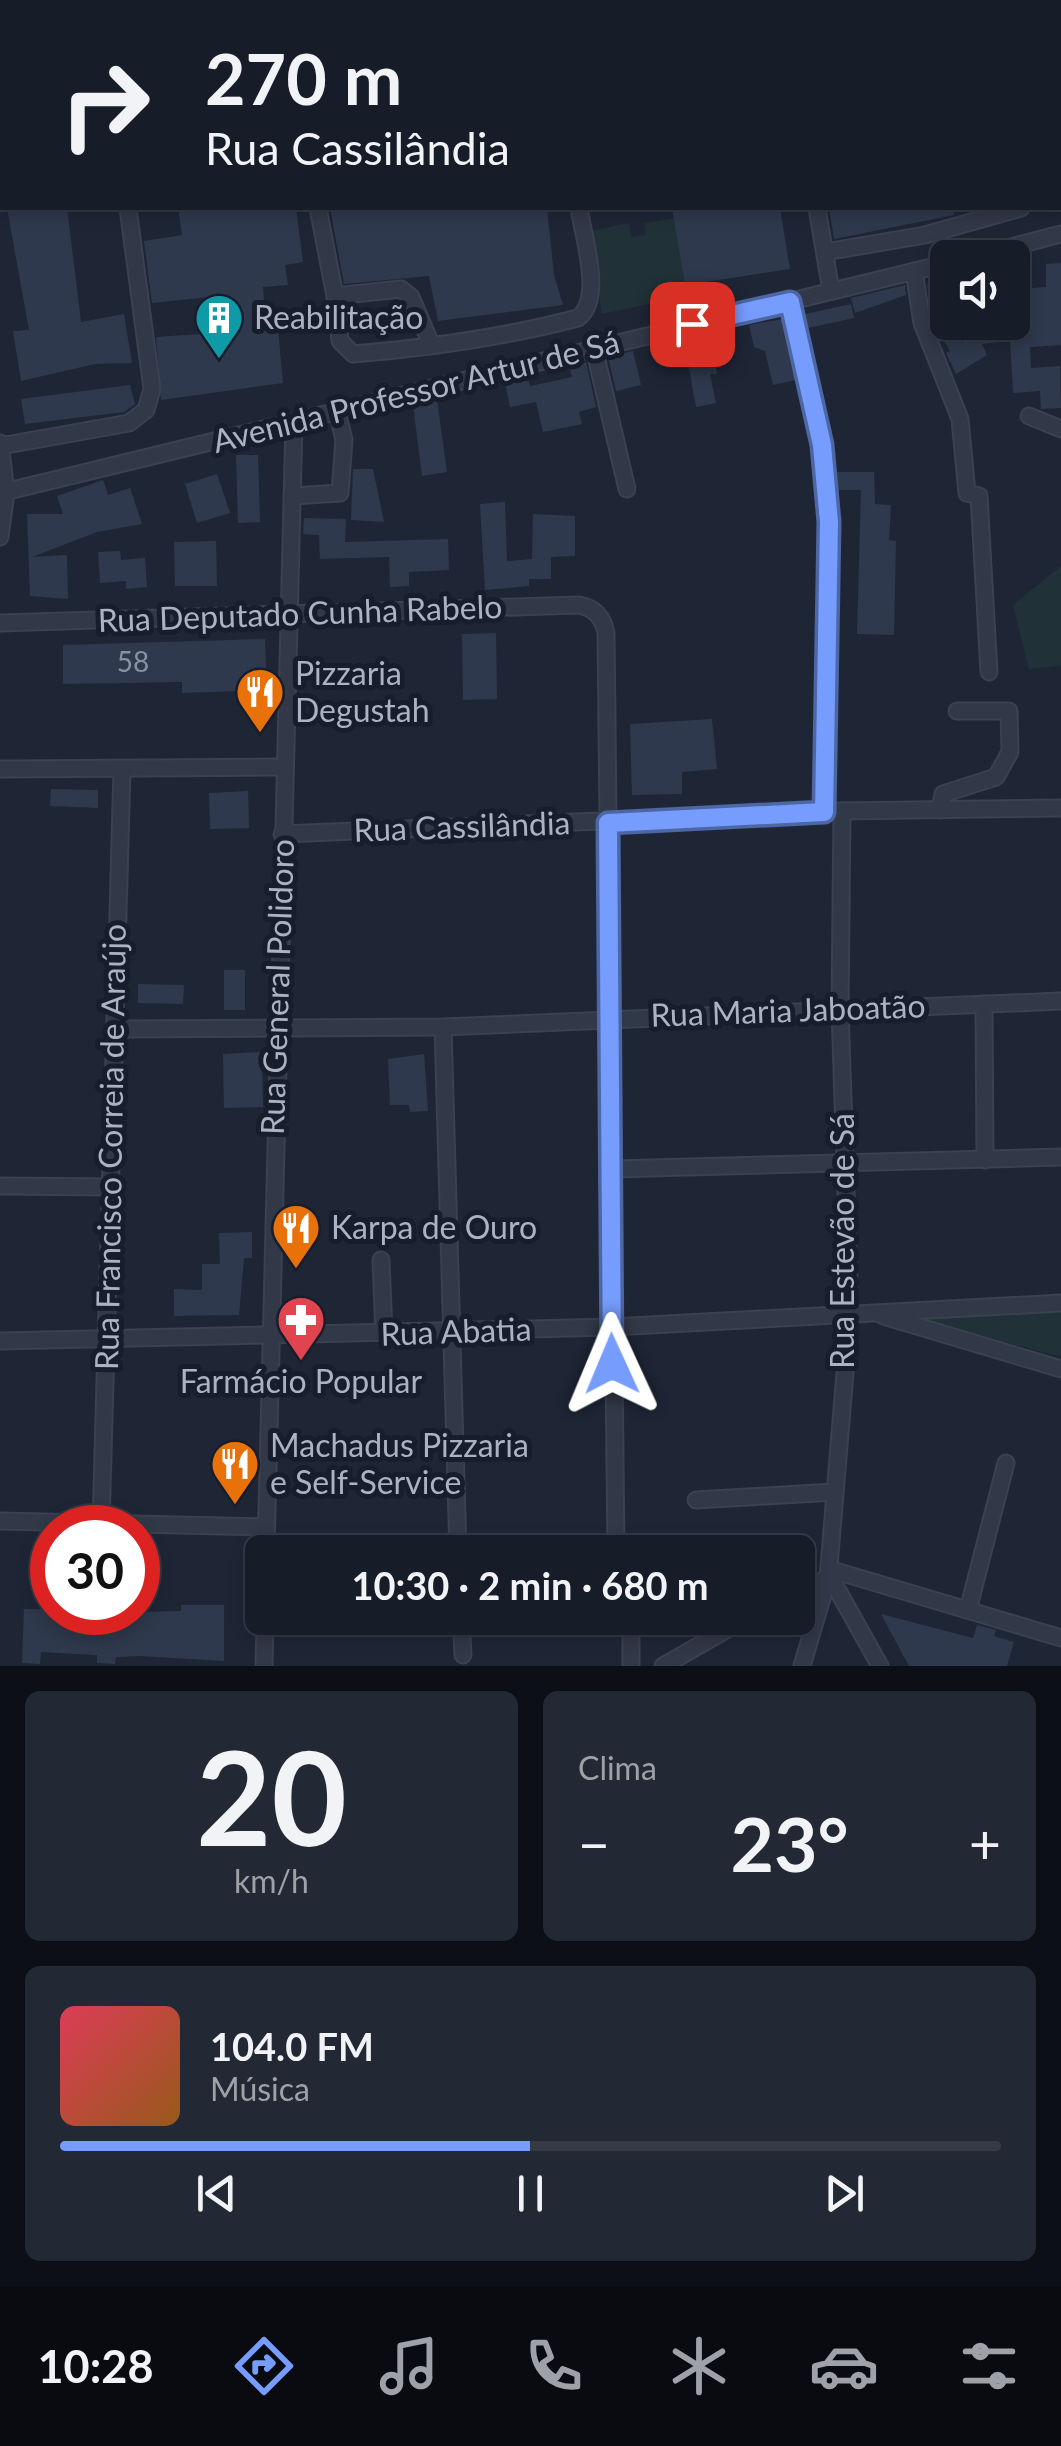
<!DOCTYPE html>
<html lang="pt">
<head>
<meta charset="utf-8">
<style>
	body { margin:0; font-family:Lato,sans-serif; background:#232934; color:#f1f3f6; height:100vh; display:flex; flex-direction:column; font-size:38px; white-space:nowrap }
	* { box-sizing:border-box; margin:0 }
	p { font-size:32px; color:#9ea1a8 }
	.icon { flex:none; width:55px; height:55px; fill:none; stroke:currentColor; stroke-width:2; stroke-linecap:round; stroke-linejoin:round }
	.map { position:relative; height:1666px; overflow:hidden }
	.side { display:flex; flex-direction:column; gap:25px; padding:25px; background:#0c0f16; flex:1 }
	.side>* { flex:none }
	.hud { position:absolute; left:0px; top:0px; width:1062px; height:210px; box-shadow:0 5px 15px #0003,0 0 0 2px #353a45; background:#161c28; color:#f1f3f6; overflow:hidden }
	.buttons { position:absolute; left:930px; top:240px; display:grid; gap:20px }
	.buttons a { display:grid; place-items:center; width:100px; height:100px; border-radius:15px; background:#161c28; box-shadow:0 5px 15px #0003,0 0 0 2px #353a45; font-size:50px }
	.speed { position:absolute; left:30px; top:1505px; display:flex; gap:20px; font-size:50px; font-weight:700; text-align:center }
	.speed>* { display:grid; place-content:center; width:130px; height:130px; border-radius:50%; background:#161c28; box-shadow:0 5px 15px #0003,0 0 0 2px #353a45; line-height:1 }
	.speed .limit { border:15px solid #d22; background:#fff; color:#111 }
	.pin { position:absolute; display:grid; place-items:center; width:85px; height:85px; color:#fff; margin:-42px; border-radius:20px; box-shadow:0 5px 15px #0006 }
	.me { position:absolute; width:110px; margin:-55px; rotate:359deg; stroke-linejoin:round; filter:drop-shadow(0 0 8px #0008) }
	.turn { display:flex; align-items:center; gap:35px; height:210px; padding:0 40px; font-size:45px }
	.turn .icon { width:130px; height:130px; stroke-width:2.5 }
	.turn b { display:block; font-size:70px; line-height:85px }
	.big { font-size:75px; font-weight:700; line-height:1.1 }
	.side .widget { flex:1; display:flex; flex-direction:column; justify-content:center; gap:15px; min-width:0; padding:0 35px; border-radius:15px; background:#232934 }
	.side .dial { align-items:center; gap:0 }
	.dial b { font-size:130px; line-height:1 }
	.song { display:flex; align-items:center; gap:30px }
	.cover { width:120px; height:120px; border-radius:15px; background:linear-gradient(135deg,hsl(350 70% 55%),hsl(30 70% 35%)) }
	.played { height:10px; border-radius:5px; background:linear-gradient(90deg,#769dfd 50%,#353a45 50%) }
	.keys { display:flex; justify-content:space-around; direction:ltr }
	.heat { display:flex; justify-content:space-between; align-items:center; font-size:55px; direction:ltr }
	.side .tiles { flex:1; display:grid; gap:25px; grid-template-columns:1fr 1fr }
	.widget:last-child { grid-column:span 2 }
	.trip { position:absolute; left:245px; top:1535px; width:570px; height:100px; border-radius:15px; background:#161c28; box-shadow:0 5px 15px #0003,0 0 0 2px #353a45; font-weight:700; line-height:100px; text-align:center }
	.menu { display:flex; height:160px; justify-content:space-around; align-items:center; background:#090b10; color:#9ea1a8 }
	.menu .icon { width:70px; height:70px }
	.menu .current { color:#769dfd }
	.menu b { font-size:45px; color:#f1f3f6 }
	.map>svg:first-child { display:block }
	.green { fill:#203237 }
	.building { fill:#2f394d }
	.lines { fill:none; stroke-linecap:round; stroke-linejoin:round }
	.minor-casing { stroke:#3a4150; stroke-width:19 }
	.minor { stroke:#313847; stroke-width:15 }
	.route-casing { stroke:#4d66a4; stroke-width:25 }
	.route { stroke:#769dfd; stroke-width:18 }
	.labels { text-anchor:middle; stroke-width:10; stroke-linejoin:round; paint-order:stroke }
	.number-label { font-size:28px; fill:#8992a4 }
	.poi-label { font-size:32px; fill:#aab2c4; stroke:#171d2b; text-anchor:start }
	.street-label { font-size:32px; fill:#aab2c4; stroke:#171d2b }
</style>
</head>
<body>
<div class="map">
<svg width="1061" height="1666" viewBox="0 0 1061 1666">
	<rect width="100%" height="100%" fill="#1e2636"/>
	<!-- green -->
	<g class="green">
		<polygon points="674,218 687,296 602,314 590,231 629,223 631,237 646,235 645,223"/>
		<polygon points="1061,566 1061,666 1029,669 1013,605"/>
		<polygon points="1061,1307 1061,1357 913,1317"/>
	</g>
	<!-- building -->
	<g class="building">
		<polygon points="7,208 67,208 81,322 124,314 132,363 95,364 21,381 13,331 29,330"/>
		<polygon points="178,208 296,208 303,262 285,265 288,285 263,287 266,329 278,328 283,383 161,400 156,337 214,333 209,297 152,303 144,241 182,235"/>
		<polygon points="330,208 547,208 554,275 563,305 438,321 429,276 344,284"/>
		<polygon points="672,208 780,208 790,269 685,285"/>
		<polygon points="829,208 953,208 954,215 834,239"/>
		<polygon points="1061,263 1061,345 1030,347 1031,368 1060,366 1061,408 1041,409 1040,391 1013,393 1010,341 982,344 987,355 956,374 946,353 950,351 933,320 927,285 948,280 948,322 953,322 962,343 991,331 990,322 1020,322 1018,289 1046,287 1046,264"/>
		<polygon points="905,285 906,295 855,313 851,298"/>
		<polygon points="851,304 854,318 808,328 805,314"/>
		<polygon points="783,319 796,380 773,385 765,351 754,347 749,325"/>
		<polygon points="710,336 717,374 710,374 716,403 696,407 684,341"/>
		<polygon points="633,351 641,385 616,391 608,357"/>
		<polygon points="586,362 596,407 579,412 582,424 543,432 536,402 510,407 505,383 528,379 530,386 572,377 569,366"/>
		<polygon points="130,385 135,404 124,412 25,424 21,399"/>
		<polygon points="437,400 447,472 422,476 413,405"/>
		<polygon points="236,455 258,455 260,522 238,523"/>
		<polygon points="353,469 373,469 384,522 351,520"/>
		<polygon points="836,472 874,472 875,504 891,505 889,540 896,541 894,635 857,634 861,490 837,490"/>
		<polygon points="217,474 230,513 197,523 185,484"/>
		<polygon points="103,480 108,495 130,488 142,524 97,532 32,557 67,555 68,599 30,596 27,514 63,514 57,496"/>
		<polygon points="505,502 507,561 532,559 533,514 575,516 575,556 551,557 551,579 529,579 529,586 485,590 480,504"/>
		<polygon points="304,518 346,519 345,542 448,539 449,570 409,572 409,586 390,587 389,557 320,559 319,535 303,534"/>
		<polygon points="216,541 217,586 175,586 174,542"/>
		<polygon points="120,551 121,560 145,558 147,587 126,589 126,581 100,583 98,552"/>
		<polygon points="496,633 497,699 463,700 462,634"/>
		<polygon points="265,639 267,690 182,693 182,682 63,684 63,645"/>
		<polygon points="712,719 717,769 682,772 682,794 632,795 630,724"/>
		<polygon points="51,789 98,790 98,808 50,806"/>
		<polygon points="248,791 249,828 210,829 209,793"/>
		<rect x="224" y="970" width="21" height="40"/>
		<polygon points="138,984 184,985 183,1004 138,1003"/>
		<polygon points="262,1052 263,1107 224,1108 223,1054"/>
		<polygon points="424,1054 428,1111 410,1112 409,1105 390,1105 388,1059"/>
		<polygon points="252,1232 252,1258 244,1258 239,1315 174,1316 174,1289 202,1290 202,1264 220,1264 219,1233"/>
		<polygon points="181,1605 224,1605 224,1661 140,1656 116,1657 115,1664 97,1663 97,1655 41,1652 40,1664 22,1663 24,1609 138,1612 181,1611"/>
		<polygon points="881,1614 973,1638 977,1625 996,1630 994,1636 1014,1642 1007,1666 909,1666"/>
	</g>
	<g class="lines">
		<!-- minor casing -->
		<g class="minor-casing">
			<g id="minor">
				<polyline points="546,0 546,2"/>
				<polyline points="785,0 785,2"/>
				<polyline points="0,101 2,101"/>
				<polyline points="318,208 335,296"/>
				<polyline points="817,208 831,291"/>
				<polyline points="825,252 925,235 1021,208"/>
				<polyline points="968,258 1061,234"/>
				<polyline points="914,271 922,323 960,419 967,493 979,496 989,672"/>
				<polyline points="791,301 822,445 829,522 824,812"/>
				<path d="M431 344 411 297 401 289 335 296 340 341 353 354C427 348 505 337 578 318 604 299 583 236 579 208"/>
				<polyline points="594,348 627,489"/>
				<polyline points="1029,416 1061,429"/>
				<polyline points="0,443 6,492 0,537"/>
				<polyline points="1,446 129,423 146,410 152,389 128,208"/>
				<polyline points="0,493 948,263"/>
				<polyline points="292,496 340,493 344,440 337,411"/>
				<path d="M0 623 578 605C594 607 603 617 606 633L616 1552"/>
				<polyline points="0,769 285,767"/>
				<polyline points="940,810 943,794 996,777 1010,752 1009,711 957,711"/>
				<polyline points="282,834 842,811 1061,808"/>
				<polyline points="984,1004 985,1160"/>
				<polyline points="443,1027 458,1552"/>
				<polyline points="115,1029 443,1027 1061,1001"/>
				<polyline points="614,1169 1061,1157"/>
				<polyline points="0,1186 113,1187"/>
				<polyline points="381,1260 384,1334"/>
				<polyline points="883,1316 1061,1369"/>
				<polyline points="0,1341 612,1327 1061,1303"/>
				<polyline points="696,1500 834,1492"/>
				<polyline points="0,1521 266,1527"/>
				<polyline points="101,1525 122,769"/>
				<polyline points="266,1552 294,422"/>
				<polyline points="829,1569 1061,1638"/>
				<polyline points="828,1573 880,1666"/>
				<polyline points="798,1592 828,1578"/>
				<polyline points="968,1610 1006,1463"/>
				<polyline points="461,1618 463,1655"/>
				<polyline points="631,1618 631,1666"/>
				<polyline points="264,1666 265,1618"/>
				<polyline points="663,1666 747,1618"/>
				<polyline points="802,1666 828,1578 850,1313 840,1009 842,811"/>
			</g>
		</g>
		<!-- minor -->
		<use href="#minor" class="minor"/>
	</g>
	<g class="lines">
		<!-- route casing -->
		<g class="route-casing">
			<polyline id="route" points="612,1364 608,823 824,812 829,522 822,445 790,302 692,324"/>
		</g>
		<!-- route -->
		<use href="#route" class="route"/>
	</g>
	<!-- icons -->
	<defs>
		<g id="building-pin" transform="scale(2.5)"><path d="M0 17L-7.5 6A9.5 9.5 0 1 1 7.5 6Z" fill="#0f9aa8" stroke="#171d2b"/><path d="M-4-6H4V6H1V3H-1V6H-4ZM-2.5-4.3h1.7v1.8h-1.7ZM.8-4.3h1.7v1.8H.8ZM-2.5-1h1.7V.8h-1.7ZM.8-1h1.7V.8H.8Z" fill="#fff"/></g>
		<g id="restaurant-pin" transform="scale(2.5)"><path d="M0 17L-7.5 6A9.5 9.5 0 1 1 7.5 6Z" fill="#e8710a" stroke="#171d2b"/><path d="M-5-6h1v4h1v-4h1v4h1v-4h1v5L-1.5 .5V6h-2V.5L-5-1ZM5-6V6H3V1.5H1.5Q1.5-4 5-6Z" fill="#fff"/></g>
		<g id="pharmacy-pin" transform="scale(2.5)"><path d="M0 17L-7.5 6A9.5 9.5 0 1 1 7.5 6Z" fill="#e0444e" stroke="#171d2b"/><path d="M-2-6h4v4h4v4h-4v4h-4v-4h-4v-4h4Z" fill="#fff"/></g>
	</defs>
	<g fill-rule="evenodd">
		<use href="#building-pin" x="219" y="318"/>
		<use href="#restaurant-pin" x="260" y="692"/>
		<use href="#restaurant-pin" x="296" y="1228"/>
		<use href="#pharmacy-pin" x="301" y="1320"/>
		<use href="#restaurant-pin" x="235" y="1464"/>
	</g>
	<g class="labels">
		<!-- number labels -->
		<g class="number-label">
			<text x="133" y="672">58</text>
		</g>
		<!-- poi labels -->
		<g class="poi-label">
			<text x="254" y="329">Reabilitação</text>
			<text x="295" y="685">Pizzaria<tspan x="295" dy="37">Degustah</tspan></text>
			<text x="331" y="1239">Karpa de Ouro</text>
			<text x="301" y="1393" text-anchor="middle">Farmácio Popular</text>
			<text x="270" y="1457">Machadus Pizzaria<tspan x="270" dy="37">e Self-Service</tspan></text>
		</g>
		<!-- street labels -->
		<g class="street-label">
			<text transform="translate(416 392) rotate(-14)" y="11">Avenida Professor Artur de Sá</text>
			<text transform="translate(300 614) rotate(-2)" y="11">Rua Deputado Cunha Rabelo</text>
			<text transform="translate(462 827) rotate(-2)" y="11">Rua Cassilândia</text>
			<text transform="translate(278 987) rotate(-88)" y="11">Rua General Polidoro</text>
			<text transform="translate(788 1011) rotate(-2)" y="11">Rua Maria Jaboatão</text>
			<text transform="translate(111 1147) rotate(-89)" y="11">Rua Francisco Correia de Araújo</text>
			<text transform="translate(843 1241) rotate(-90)" y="11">Rua Estevão de Sá</text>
			<text transform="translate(456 1332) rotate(-2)" y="11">Rua Abatia</text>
		</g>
	</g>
</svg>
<div class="buttons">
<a><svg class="icon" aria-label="sound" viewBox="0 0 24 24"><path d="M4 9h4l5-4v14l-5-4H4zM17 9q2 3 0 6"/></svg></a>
</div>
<div class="speed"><div class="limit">30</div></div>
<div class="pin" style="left:692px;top:324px;background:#d93025"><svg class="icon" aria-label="arrive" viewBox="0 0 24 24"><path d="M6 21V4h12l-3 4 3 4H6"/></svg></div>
<svg class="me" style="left:612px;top:1364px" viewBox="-20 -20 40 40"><path d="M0-17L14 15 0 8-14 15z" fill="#769dfd" stroke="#fff" stroke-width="4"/></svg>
<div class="trip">10:30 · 2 min · 680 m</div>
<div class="hud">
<div class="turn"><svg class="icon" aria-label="right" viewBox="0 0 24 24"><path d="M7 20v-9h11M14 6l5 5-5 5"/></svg><div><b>270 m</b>Rua Cassilândia</div></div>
</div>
</div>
<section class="side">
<div class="tiles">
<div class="widget dial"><b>20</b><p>km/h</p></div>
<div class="widget"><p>Clima</p>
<div class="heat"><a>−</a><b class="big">23°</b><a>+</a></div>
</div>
<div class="widget">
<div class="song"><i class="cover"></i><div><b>104.0 FM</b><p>Música</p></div></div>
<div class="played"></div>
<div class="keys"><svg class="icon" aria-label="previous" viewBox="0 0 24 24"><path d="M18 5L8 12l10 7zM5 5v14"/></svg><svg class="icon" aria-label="pause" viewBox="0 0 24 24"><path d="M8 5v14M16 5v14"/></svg><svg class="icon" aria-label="next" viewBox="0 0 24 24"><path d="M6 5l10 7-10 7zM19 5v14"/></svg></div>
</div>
</div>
</section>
<nav class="menu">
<b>10:28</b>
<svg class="icon current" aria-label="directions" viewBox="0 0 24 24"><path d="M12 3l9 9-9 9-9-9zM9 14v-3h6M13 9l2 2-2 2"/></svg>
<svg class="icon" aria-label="music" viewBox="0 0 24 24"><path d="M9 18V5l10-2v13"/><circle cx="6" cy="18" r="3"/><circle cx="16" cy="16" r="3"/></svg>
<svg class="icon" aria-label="phone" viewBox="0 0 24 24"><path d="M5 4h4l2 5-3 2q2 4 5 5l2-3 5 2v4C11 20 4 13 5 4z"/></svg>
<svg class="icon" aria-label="climate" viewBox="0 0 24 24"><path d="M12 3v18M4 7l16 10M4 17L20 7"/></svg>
<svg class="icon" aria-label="car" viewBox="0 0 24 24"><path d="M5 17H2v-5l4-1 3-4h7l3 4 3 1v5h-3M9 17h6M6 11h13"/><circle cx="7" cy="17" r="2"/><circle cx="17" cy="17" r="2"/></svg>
<svg class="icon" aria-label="filters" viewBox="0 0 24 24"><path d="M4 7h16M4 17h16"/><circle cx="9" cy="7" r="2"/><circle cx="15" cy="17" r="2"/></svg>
</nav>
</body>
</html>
